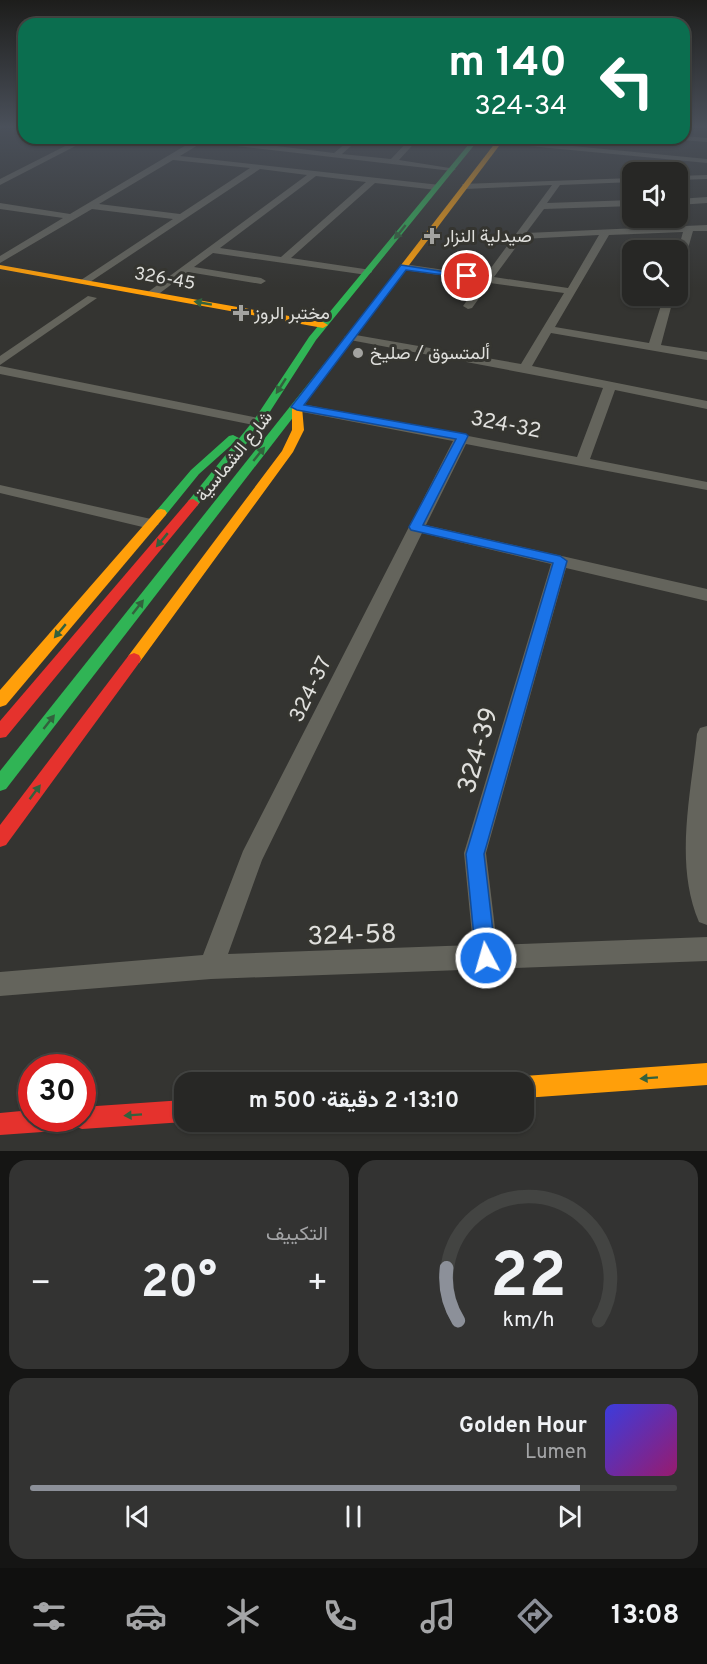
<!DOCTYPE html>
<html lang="ar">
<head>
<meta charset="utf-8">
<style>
	body { margin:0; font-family:Overpass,Vazirmatn,sans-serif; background:#333332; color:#f1f3f6; direction:rtl; height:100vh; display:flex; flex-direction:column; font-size:22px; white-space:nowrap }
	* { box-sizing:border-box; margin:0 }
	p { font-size:20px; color:#a4a5a7 }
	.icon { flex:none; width:33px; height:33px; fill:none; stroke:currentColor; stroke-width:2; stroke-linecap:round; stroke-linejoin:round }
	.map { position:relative; height:1151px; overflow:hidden; direction:ltr }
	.sheet { display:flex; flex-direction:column; gap:9px; padding:9px; background:#151514; flex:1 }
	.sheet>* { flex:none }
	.guide { position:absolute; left:18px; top:18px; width:672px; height:126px; border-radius:18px; box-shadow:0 2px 4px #0004,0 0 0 2px #434442; direction:rtl; background:#0b6e4f; color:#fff; overflow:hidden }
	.fabs { position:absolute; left:622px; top:162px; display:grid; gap:12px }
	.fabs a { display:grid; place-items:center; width:66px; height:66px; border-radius:12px; background:#272725; box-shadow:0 2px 4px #0004,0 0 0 2px #434442; font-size:30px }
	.speed { position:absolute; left:18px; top:1054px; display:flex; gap:12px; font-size:30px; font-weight:700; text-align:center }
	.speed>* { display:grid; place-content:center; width:78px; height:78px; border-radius:50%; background:#272725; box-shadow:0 2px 4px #0004,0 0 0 2px #434442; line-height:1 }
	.speed .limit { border:9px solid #d22; background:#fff; color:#111 }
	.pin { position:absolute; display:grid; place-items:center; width:51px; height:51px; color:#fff; margin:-26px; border:3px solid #fff; border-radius:50%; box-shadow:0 2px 6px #0007 }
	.me { position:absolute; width:66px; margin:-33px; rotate:354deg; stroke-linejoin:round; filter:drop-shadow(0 0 4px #0008) }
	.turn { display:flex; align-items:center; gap:21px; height:126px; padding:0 24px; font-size:27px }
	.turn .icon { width:78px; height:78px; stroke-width:2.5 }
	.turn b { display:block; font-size:42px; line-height:51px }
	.big { font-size:45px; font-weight:700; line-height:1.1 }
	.sheet .tile { flex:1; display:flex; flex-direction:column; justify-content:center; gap:9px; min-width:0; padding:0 21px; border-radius:18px; background:#333332 }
	.sheet .dial { align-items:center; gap:0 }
	.dial svg { height:156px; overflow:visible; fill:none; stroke:#434442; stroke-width:7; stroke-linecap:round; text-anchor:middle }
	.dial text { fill:#f1f3f6; stroke:none }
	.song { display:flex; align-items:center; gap:18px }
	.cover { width:72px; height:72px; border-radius:9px; background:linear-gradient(135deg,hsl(240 70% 55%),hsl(320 70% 35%)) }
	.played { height:6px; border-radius:3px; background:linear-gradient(90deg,#8c9099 85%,#434442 85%) }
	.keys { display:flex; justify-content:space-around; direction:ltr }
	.heat { display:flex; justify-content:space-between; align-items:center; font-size:33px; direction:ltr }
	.sheet .tiles { flex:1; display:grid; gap:9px; grid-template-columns:1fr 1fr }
	.tile:last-child { grid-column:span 2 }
	.trip { position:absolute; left:174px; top:1072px; width:360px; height:60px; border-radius:18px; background:#272725; box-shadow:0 2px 4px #0004,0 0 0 2px #434442; font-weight:700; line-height:60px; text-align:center; direction:rtl }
	.dock { display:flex; height:96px; justify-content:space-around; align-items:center; background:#10100f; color:#a4a5a7 }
	.dock .icon { width:42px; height:42px }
	.dock .active { color:#8c9099 }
	.dock b { font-size:27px; color:#f1f3f6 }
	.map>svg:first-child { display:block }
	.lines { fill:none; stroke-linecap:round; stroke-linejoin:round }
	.street { fill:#64645c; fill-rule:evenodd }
	.fast { fill:#30b455; fill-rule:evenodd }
	.slow { fill:#ff9f0a; fill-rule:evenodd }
	.jam { fill:#e5322d; fill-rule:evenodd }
	.oneway { fill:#33613d }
	.route { fill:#1a73e8; stroke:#114b97; stroke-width:1.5 }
	.poi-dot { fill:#a3a3a0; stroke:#353530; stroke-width:2 }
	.labels { text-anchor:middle; stroke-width:6; stroke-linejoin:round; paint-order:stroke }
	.far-poi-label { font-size:18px; fill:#dfdfdc; stroke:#353530; text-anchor:start }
	.far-street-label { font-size:18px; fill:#dfdfdc; stroke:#353530 }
	.street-label { font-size:21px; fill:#dfdfdc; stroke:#353530 }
	.near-street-label { font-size:26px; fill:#dfdfdc; stroke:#353530 }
</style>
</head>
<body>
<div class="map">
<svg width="707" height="1151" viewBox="0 0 707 1151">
	<rect width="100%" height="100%" fill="#343431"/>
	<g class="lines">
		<!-- street -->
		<g class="street">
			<polygon points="0,127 5,127 0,129"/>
			<polygon points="684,136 707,138 707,142 681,140"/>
			<polygon points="81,138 91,138 0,185 0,179"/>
			<path d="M211 138 334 153 352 138H360L342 154 391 159 411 138H419L399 160 456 169 452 171 203 142 180 156 440 185 437 190 375 183 291 258 371 270 372 272 367 275 213 253 194 267 261 278 266 281 261 284 188 272 156 296H148V292L307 175 260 169 87 284 78 282 173 219 92 209 0 263V256L63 218 0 209V203L70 214 198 138ZM173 160 250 168 180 214 99 204ZM316 176 366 182 281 257 220 248Z"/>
			<polygon points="500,139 707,159 707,163 497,143"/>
			<polygon points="707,175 707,179 678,180 678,176"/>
			<path d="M633 178V182L560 185 547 203 633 200V206L544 209 526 233 707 225V231H693L683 266 678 269V250L683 232 609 235 555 327 649 343 664 296H674L661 345 707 352V360L551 333 532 366 707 401V409L615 390 590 459 707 482V490L466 444 426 525 707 589V601L566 568 486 853 497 945 707 937V961L211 979 0 996V972L203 955 243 851 453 441 297 411 290 407 297 403 577 457 603 388 350 340 344 337 350 334 521 364 564 293 490 283 472 308 468 309 463 306 481 281 404 270 399 267 404 264 485 276 552 185 465 189 462 184ZM599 235 568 288 494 277 522 239ZM422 533 551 564 464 853 473 945 228 954 262 860Z"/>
			<polygon points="707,197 707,203 678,205 678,199"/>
			<polygon points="88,296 97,298 0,365 0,356"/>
			<polygon points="0,366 258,418 265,422 258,426 0,374"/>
			<polygon points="0,485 151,519 159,524 151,529 0,493"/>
			<path d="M707 726V925L699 922C674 864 691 794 697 734L700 728Z"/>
		</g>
		<!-- fast -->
		<g class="fast">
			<polygon points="474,138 480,138 316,340 262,424 197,506 189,506 187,503 189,500 254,420 309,337"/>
			<polygon points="351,330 359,332 6,789 0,791 0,771"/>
			<polygon points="233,435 239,438 237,440 199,474 165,516 157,516 155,513 157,510 191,470 229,436"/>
		</g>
		<!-- slow -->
		<g class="slow">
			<polygon points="499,138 505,138 357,334 351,334 351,330"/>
			<polygon points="0,265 323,322 328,325 323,328 0,269"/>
			<polygon points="297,404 302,407 304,430 293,452 139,663 129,663 127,659 129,655 282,451 292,430 292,407"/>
			<polygon points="161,509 165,510 167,513 165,516 6,705 0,707 0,690 157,510"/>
			<polygon points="707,1063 707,1085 524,1098 524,1083 515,1083 516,1079 524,1076"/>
		</g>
		<!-- jam -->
		<g class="jam">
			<polygon points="193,499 199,503 197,506 6,737 0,738 0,721 189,500"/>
			<polygon points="134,653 139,655 141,659 139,663 6,845 0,847 0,825 129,655"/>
			<polygon points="184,1100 184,1122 82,1129 77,1127 70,1130 0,1135 0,1113 32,1110 32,1119 82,1119 82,1107"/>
		</g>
	</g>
	<!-- one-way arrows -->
	<defs><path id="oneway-solid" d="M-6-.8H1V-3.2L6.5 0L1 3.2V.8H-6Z" transform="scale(1.5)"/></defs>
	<g class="oneway">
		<use href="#oneway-solid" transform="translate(400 232) rotate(129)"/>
		<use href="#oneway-solid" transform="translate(203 303) rotate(-170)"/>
		<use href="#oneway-solid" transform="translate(281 386) rotate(123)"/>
		<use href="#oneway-solid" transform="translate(259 454) rotate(-51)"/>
		<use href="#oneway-solid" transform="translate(162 540) rotate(130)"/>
		<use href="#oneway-solid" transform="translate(138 607) rotate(-52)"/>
		<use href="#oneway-solid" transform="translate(60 631) rotate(130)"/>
		<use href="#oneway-solid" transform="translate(49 722) rotate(-52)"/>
		<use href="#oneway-solid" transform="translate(35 792) rotate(-53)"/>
		<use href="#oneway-solid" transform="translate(649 1078) rotate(176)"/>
		<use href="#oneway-solid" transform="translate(133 1115) rotate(176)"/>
	</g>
	<!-- sky -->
	<linearGradient id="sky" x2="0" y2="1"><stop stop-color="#1d1d1b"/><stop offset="0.44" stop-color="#4a505a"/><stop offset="1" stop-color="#4a505a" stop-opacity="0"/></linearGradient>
	<rect width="707" height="288" fill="url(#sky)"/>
	<!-- route -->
	<polygon class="route" points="401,265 471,276 467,278 406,270 304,405 466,434 468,436 423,525 560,556 567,561 484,854 496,958 493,965 486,968 479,965 476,958 466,854 553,563 411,530 409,527 456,439 297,410 291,407"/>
	<!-- markers -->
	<g class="poi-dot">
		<path d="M429 227h6v6h6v6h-6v6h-6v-6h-6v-6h6z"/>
		<path d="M238 304h6v6h6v6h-6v6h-6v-6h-6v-6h6z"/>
		<circle cx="358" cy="353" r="6"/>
	</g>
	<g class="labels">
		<!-- far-poi labels -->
		<g class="far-poi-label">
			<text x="444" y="242">صيدلية النزار</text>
			<text x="254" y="319">مختبر الروز</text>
			<text x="370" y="359">ألمتسوق / صليخ</text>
		</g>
		<!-- far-street labels -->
		<g class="far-street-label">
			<text transform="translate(165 278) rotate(10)" y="6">326-45</text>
			<text transform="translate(234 456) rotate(-51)" y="6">شارع الشماسية</text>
		</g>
		<!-- street labels -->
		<g class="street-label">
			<text transform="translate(506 424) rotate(11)" y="7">324-32</text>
			<text transform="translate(310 689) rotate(-64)" y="7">324-37</text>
		</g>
		<!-- near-street labels -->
		<g class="near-street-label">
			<text transform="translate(477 750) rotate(-74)" y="9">324-39</text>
			<text transform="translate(352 934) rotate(-2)" y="9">324-58</text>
		</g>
	</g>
</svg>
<div class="fabs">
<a><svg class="icon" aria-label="sound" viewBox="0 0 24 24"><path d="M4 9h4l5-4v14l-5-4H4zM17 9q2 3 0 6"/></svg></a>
<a><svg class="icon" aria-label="search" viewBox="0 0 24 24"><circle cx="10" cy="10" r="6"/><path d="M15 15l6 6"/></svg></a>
</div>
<div class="speed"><div class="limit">30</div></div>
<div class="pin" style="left:467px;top:276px;background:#d93025"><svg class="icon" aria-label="arrive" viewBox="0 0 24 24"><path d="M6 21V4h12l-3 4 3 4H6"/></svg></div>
<svg class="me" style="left:486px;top:958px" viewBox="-20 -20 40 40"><circle r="17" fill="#1a73e8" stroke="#fff" stroke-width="3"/><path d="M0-11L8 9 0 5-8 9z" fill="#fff"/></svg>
<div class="trip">13:10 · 2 دقيقة · 500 m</div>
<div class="guide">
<div class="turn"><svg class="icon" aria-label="left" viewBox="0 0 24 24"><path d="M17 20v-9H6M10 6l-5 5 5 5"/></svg><div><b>140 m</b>324-34</div></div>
</div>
</div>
<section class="sheet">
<div class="tiles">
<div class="tile dial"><svg viewBox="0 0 100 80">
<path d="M14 69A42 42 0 1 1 86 69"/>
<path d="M14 69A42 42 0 0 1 8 42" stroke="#8c9099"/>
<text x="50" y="56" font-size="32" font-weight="700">22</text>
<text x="50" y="72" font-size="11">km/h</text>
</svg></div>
<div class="tile"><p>التكييف</p>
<div class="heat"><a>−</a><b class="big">20°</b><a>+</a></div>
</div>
<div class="tile">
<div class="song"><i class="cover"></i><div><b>Golden Hour</b><p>Lumen</p></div></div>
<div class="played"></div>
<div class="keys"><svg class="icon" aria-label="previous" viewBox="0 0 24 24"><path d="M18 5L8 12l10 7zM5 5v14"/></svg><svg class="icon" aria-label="pause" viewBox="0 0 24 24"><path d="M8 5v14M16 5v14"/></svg><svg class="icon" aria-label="next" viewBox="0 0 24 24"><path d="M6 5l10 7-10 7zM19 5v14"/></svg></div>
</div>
</div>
</section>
<nav class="dock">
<b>13:08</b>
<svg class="icon active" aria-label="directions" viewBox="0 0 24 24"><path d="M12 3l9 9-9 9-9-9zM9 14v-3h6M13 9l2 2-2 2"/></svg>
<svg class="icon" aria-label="music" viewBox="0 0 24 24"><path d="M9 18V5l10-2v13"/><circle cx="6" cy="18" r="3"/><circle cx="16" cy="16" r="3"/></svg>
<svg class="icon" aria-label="phone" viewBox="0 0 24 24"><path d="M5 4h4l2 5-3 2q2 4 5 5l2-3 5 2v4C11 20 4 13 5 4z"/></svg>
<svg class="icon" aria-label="climate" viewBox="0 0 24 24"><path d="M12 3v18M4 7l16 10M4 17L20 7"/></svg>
<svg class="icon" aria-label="car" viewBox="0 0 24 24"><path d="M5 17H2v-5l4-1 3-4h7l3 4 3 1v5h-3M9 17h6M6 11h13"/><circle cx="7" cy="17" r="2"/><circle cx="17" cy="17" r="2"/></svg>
<svg class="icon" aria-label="filters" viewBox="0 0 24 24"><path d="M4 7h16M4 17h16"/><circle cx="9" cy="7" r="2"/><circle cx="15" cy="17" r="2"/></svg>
</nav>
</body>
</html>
